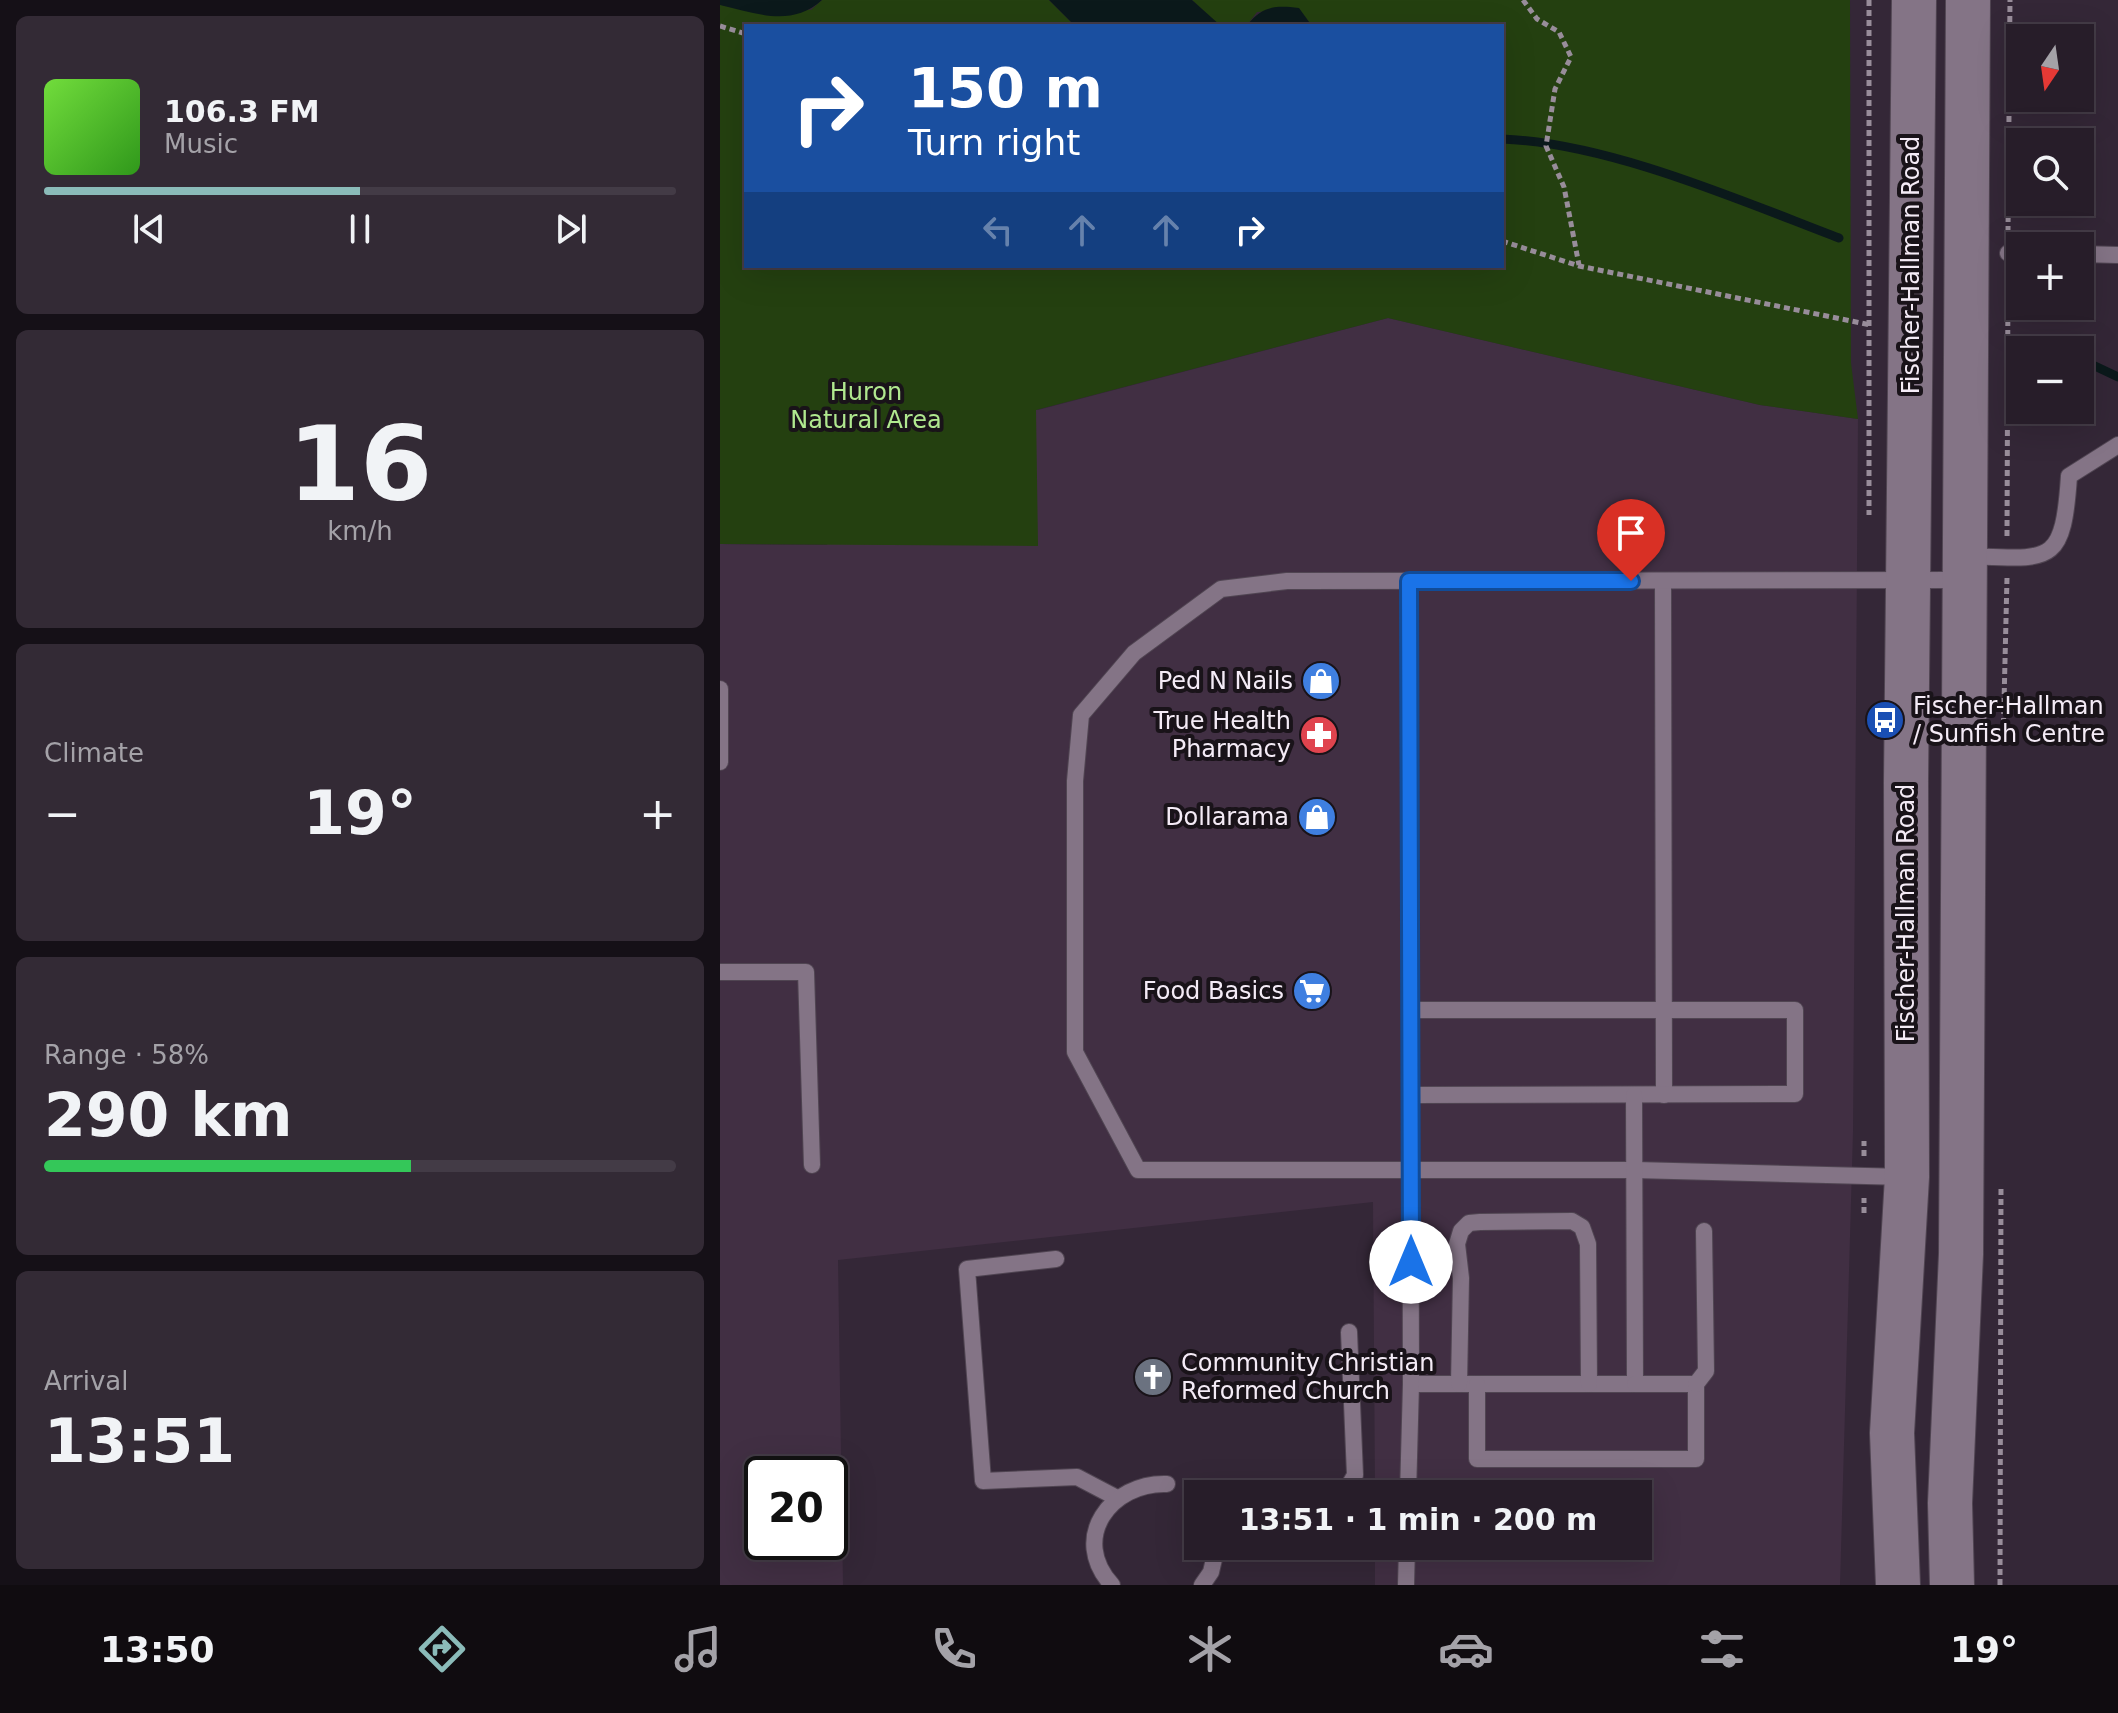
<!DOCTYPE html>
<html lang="en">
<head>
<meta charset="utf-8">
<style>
	body { margin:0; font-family:"DejaVu Sans",sans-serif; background:#332a35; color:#f1f3f6; height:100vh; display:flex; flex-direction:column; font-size:30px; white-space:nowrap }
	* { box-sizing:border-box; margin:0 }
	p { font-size:26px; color:#a4a2a8 }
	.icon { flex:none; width:44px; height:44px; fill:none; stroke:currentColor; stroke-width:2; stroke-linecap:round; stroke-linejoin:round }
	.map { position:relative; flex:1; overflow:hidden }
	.drawer { display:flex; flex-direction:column; gap:16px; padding:16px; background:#151017; width:720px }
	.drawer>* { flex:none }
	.guide { position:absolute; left:24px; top:24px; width:760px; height:244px; border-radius:0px; box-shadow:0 8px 32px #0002,0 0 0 2px #433b46; background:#1a4fa0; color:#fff; overflow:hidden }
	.needle { width:52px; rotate:193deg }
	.fabs { position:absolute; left:1286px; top:24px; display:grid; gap:16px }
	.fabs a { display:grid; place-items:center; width:88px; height:88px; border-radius:0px; background:#271d29; box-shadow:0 8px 32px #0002,0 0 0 2px #433b46; font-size:40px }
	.speed { position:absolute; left:24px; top:1456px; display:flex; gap:16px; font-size:40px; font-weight:700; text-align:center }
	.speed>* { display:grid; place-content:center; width:104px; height:104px; border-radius:50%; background:#271d29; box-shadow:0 8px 32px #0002,0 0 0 2px #433b46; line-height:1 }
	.speed .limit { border:4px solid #111; border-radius:12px; background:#fff; color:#111 }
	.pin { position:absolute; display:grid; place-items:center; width:68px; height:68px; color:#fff; margin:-82px -34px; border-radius:50% 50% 50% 0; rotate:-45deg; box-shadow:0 0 8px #0007 }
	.pin .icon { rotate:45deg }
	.me { position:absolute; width:88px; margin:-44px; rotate:0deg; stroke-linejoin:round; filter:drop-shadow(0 0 6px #0008) }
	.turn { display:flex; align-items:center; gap:28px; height:168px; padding:0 32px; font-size:36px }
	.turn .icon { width:104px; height:104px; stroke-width:2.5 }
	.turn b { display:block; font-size:56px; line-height:68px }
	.lanes { display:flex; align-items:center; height:76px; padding:0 32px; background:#0003; justify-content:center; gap:40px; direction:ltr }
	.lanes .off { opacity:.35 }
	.big { font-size:60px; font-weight:700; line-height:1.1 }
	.drawer .tile { flex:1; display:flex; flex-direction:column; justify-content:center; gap:12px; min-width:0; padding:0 28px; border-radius:12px; background:#332a35 }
	.drawer .dial { align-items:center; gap:0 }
	.dial b { font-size:104px; line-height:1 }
	.song { display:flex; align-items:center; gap:24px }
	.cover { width:96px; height:96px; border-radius:12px; background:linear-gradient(135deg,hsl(100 70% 55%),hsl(110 70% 35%)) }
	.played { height:8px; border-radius:4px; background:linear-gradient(90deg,#8bbbb9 50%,#433b46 50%) }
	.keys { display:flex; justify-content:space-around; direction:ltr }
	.heat { display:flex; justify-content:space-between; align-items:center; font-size:44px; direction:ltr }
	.charge { height:12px; border-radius:6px; background:linear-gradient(90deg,#34c759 58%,#433b46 0) }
	.trip { position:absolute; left:464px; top:1480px; width:468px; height:80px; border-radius:0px; background:#271d29; box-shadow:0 8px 32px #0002,0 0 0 2px #433b46; font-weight:700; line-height:80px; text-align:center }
	.dock { display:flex; height:128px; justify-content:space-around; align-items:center; background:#100c10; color:#a4a2a8 }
	.dock .icon { width:56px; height:56px }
	.dock .selected { color:#8bbbb9 }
	.dock b { font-size:36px; color:#f1f3f6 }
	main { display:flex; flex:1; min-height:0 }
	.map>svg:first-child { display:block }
	.built { fill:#412f43; fill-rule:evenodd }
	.green { fill:#244010 }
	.water { fill:#0b191b }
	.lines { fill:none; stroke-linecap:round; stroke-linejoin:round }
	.stream { stroke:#0b191b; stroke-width:9 }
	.lane-casing { stroke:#504552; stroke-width:18 }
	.secondary-casing { stroke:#504552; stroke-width:46 }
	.path { stroke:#988d9a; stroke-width:5; stroke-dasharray:6 4; stroke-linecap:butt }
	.lane { stroke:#847486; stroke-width:16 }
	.secondary { stroke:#847486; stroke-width:44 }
	.route-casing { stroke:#114b97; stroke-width:20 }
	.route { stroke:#1a73e8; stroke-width:14 }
	.labels { text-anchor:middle; stroke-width:8; stroke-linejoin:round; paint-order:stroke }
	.street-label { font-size:24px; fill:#f4ebf6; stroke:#191319 }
	.park-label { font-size:24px; fill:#b0e88f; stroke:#191319 }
	.poi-label { font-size:24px; fill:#f4ebf6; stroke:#191319; text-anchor:end }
</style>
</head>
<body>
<main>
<section class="drawer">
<div class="tile">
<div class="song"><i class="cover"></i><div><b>106.3 FM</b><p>Music</p></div></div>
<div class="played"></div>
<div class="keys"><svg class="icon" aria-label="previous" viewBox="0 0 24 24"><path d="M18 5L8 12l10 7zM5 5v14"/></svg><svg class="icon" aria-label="pause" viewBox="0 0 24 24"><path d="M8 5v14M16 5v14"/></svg><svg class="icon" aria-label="next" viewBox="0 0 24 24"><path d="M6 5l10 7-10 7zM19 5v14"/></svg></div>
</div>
<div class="tile dial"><b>16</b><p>km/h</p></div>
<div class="tile"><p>Climate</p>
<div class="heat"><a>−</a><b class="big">19°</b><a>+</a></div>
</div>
<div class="tile"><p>Range · 58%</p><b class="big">290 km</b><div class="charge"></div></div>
<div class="tile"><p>Arrival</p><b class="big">13:51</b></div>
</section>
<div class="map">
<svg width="1398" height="1585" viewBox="0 0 1398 1585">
	<rect width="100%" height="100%" fill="#342737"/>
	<!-- built -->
	<path class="built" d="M668 318 1040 405 1138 419 1133 1132 1120 1585H655V1546H918V1494H655L653 1202 118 1260 123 1585H0V544L107 545 180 373 318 410ZM42 1474H110V1542H42Z"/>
	<!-- green -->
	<polygon class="green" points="0,0 91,10 102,0 329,0 355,26 26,26 26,266 782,266 782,26 592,26 579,9 537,12 527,25 500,26 472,0 1130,0 1131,363 1138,419 1040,405 668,318 316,410 318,546 0,544"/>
	<!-- water -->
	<g class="water">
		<path d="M0 0H102C71 28 36 13 0 5Z"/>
		<path d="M329 0H472L501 26 527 25C543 6 555 5 579 8L592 26H355Z"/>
	</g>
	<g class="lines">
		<!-- stream -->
		<g class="stream">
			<path d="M782 139C889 143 1019 200 1119 238"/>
			<polyline points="1320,340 1342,350"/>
			<polyline points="1360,359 1398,377"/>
		</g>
		<!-- lane casing -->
		<g class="lane-casing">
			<g id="lane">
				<polyline points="1288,253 1300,254"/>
				<polyline points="1360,254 1398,255"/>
				<path d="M1246 556C1331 559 1343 567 1349 476L1398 445"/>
				<polyline points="943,581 944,1095"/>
				<polyline points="0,689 0,762"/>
				<polyline points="0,972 86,972 92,1165"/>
				<polyline points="690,1010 1075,1010 1075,1094 690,1095"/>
				<polyline points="1185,1177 915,1170 418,1170 355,1052 355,781 361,715 414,653 501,589 567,581 1245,580"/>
				<polyline points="336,1259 247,1269 263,1481 357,1477 397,1498"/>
				<polyline points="691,1384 915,1384 914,1095"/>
				<polyline points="739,1384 741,1278 737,1244 741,1231 749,1223 760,1222 852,1221 862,1227 868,1244 869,1384"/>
				<polyline points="757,1384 757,1459 976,1459 976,1384 915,1384"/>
				<polyline points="976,1384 986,1371 984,1231"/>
				<polyline points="624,1494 635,1475 629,1332"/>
				<polyline points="688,1494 691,1384 689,581"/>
				<path d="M392 1585C349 1538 391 1482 447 1484"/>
				<polyline points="482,1585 491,1572 497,1546"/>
				<polyline points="686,1585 687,1546"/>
			</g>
		</g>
		<!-- secondary casing -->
		<g class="secondary-casing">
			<g id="secondary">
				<polyline points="1178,1585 1172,1433 1187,1177 1186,782 1194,0"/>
				<polyline points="1232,1585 1230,1503 1241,1254 1248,0"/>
			</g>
		</g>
		<!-- path -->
		<g class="path">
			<polyline points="803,0 817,19 839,32 851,57 835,89 826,146 844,187 859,265"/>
			<polyline points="1149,0 1149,515"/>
			<polyline points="0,26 26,34"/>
			<polyline points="1288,232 1290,0"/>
			<polyline points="782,241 859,266 1151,325"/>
			<polyline points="1287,536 1288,274"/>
			<polyline points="1283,744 1287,578"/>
			<polyline points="1144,1156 1144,1141"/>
			<polyline points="1144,1213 1144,1198"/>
			<polyline points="1280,1585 1281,1186"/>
		</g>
		<!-- lane -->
		<use href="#lane" class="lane"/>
		<!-- secondary -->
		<use href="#secondary" class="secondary"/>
	</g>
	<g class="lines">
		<!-- route casing -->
		<g class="route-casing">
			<polyline id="route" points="691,1262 689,581 911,581"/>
		</g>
		<!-- route -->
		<use href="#route" class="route"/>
	</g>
	<!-- icons -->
	<defs>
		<g id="shop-disc" transform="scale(2)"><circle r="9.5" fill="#3f7fe0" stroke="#191319"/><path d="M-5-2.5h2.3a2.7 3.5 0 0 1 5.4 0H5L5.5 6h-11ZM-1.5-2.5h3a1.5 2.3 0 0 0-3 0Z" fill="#fff"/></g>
		<g id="bus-disc" transform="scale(2)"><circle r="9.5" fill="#1a4fb4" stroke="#191319"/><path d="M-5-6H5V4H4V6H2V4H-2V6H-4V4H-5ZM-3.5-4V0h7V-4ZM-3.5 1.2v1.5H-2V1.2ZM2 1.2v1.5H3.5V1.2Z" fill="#fff"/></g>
		<g id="pharmacy-disc" transform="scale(2)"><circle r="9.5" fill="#e0444e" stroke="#191319"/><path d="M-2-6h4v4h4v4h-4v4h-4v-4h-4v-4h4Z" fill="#fff"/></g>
		<g id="supermarket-disc" transform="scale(2)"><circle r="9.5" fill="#3f7fe0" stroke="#191319"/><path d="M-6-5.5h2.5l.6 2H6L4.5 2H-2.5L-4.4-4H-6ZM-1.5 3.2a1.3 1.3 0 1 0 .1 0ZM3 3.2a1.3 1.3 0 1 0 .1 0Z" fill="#fff"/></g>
		<g id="church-disc" transform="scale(2)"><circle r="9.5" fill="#6b7280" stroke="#191319"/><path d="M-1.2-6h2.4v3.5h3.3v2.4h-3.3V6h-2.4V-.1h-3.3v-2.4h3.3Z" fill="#fff"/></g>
	</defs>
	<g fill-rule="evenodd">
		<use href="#shop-disc" x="601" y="681"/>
		<use href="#bus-disc" x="1165" y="720"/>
		<use href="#pharmacy-disc" x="599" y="735"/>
		<use href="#shop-disc" x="597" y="817"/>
		<use href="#supermarket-disc" x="592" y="991"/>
		<use href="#church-disc" x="433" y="1377"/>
	</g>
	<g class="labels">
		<!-- street labels -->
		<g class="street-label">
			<text transform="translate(1191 265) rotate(-90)" y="8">Fischer-Hallman Road</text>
			<text transform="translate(1186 913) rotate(-90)" y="8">Fischer-Hallman Road</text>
		</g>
		<!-- park labels -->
		<g class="park-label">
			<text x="146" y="400">Huron<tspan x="146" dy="28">Natural Area</tspan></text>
		</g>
		<!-- poi labels -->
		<g class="poi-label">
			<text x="573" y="689">Ped N Nails</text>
			<text x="1193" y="714" text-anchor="start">Fischer-Hallman<tspan x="1193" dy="28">/ Sunfish Centre</tspan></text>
			<text x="571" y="729">True Health<tspan x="571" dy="28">Pharmacy</tspan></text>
			<text x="569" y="825">Dollarama</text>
			<text x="564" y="999">Food Basics</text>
			<text x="461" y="1371" text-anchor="start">Community Christian<tspan x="461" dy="28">Reformed Church</tspan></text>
		</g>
	</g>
</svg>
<div class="fabs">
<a><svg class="needle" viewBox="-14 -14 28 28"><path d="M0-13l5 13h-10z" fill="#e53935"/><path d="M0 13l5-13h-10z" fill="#a4a2a8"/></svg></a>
<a><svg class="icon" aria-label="search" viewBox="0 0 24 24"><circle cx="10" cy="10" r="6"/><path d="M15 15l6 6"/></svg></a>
<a>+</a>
<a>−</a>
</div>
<div class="speed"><div class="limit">20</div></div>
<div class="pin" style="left:911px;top:581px;background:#d93025"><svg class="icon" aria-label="arrive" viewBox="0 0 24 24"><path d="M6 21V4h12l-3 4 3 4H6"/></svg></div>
<svg class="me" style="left:691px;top:1262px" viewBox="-20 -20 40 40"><circle r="19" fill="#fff"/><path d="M0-13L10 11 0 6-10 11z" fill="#1a73e8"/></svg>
<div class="trip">13:51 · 1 min · 200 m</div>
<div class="guide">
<div class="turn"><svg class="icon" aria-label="right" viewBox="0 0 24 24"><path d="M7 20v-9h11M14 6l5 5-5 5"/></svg><div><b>150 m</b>Turn right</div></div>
<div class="lanes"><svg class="icon off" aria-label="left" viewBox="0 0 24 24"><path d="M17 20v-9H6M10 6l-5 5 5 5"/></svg><svg class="icon off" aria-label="ahead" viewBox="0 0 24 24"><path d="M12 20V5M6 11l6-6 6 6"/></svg><svg class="icon off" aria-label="ahead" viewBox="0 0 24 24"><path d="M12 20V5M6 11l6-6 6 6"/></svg><svg class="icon" aria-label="right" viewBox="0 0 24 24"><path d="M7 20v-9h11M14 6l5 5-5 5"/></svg></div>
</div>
</div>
</main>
<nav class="dock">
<b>13:50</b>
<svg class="icon selected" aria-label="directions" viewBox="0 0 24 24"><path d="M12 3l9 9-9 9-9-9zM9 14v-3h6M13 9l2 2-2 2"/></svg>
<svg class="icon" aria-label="music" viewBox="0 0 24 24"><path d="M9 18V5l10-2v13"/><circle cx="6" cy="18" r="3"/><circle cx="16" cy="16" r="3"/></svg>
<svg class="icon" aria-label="phone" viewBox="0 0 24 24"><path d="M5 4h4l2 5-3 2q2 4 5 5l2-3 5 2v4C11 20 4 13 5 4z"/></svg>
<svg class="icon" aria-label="climate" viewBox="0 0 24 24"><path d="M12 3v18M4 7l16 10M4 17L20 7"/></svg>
<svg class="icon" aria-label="car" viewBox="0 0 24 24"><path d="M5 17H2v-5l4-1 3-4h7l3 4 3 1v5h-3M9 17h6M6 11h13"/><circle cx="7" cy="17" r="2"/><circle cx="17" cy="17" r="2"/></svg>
<svg class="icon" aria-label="filters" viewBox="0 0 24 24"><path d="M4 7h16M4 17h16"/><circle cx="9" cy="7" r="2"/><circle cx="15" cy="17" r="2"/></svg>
<b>19°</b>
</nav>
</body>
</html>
